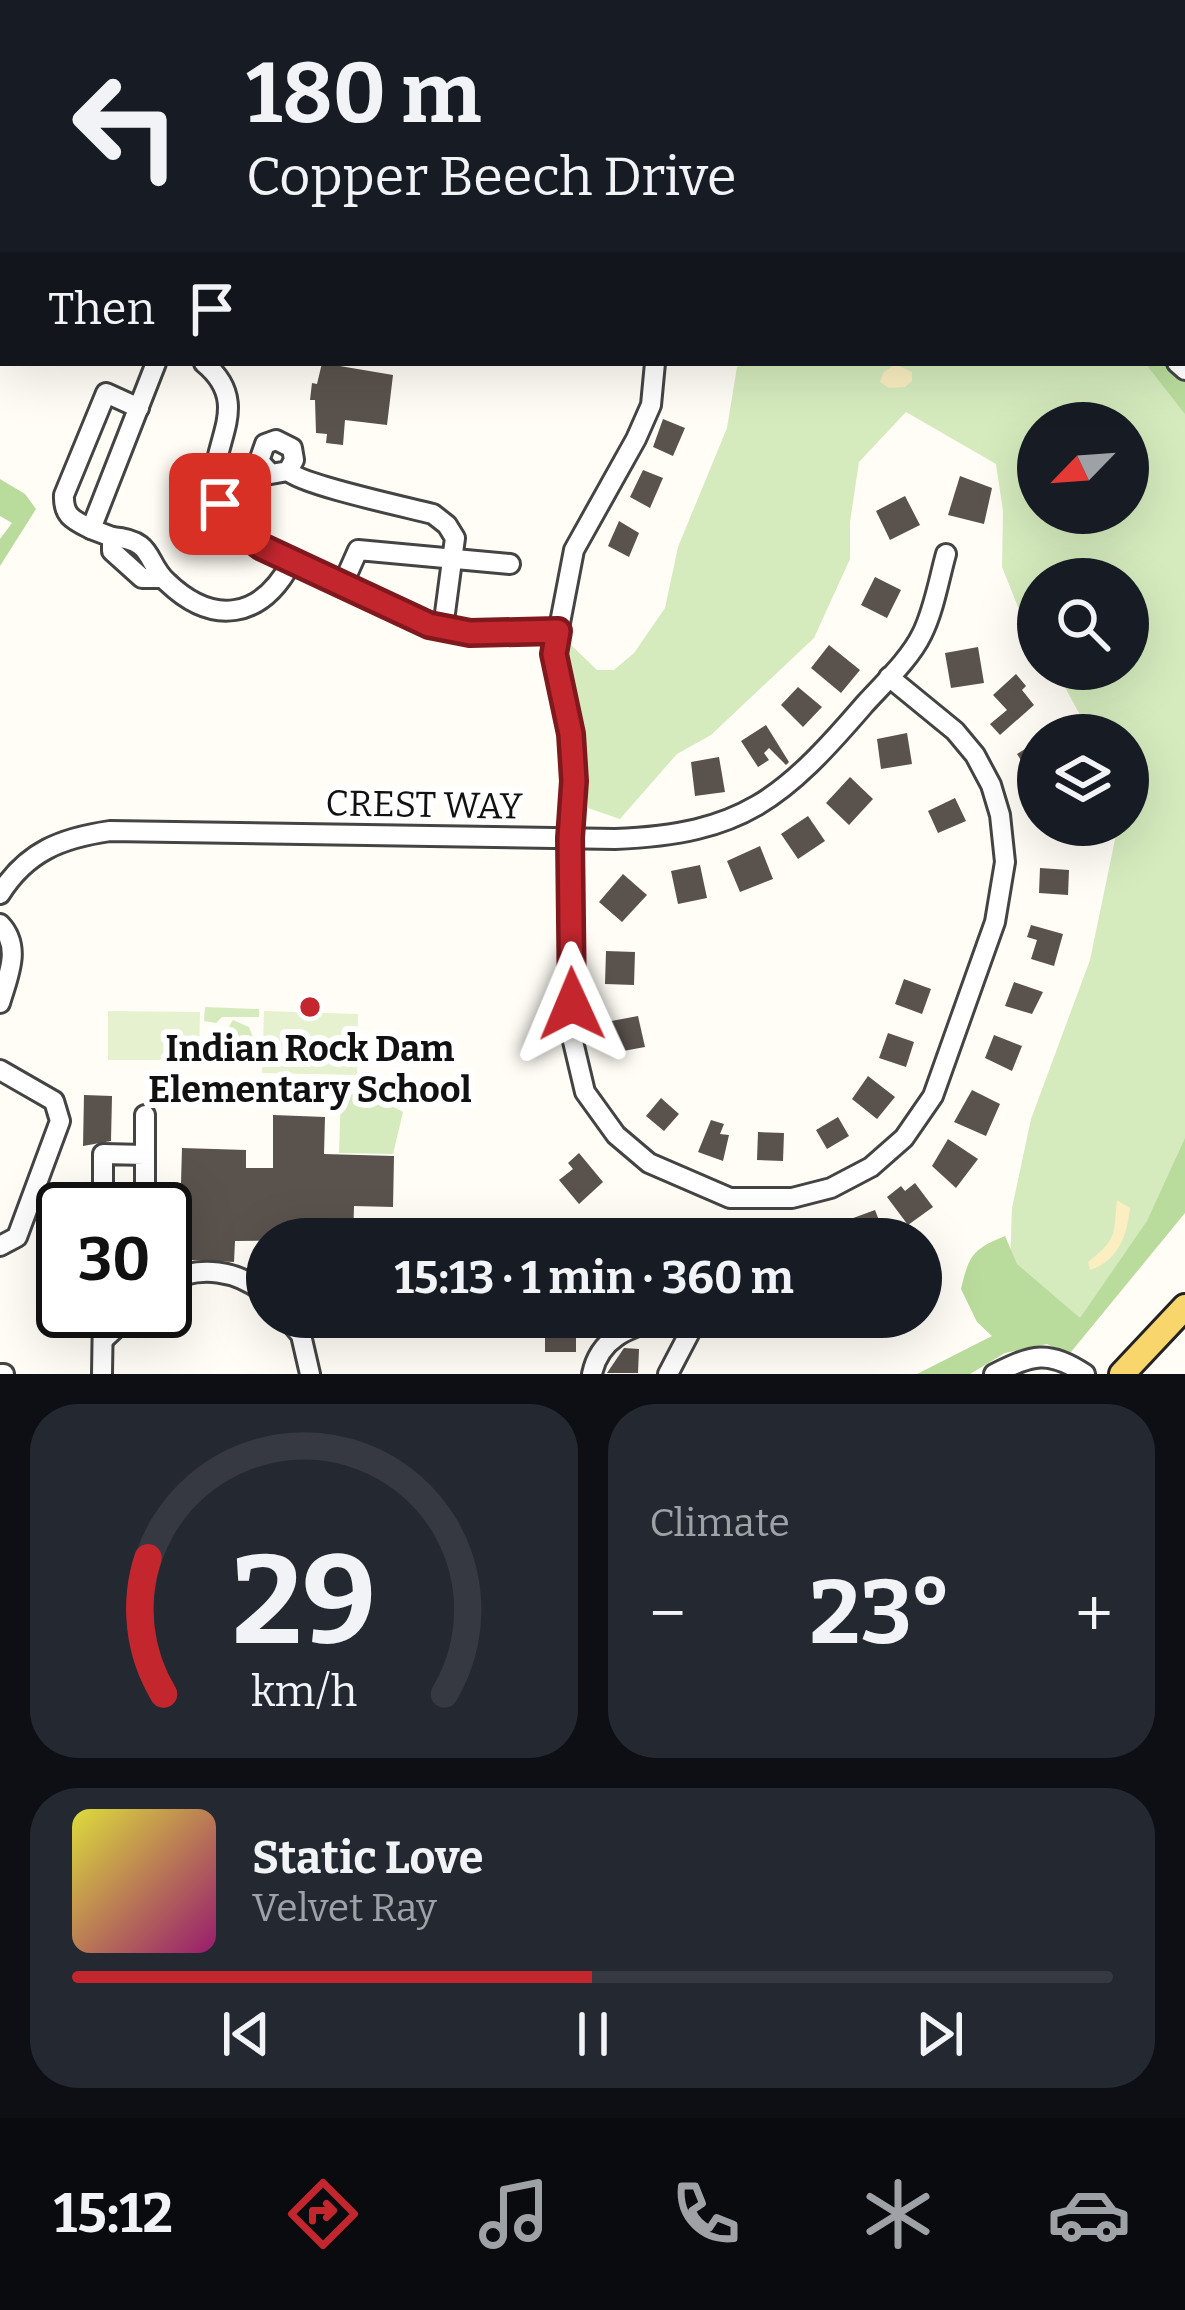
<!DOCTYPE html>
<html lang="en">
<head>
<meta charset="utf-8">
<style>
	body { margin:0; font-family:Bitter,serif; background:#242831; color:#f1f3f6; height:100vh; display:flex; flex-direction:column; font-size:45px; white-space:nowrap }
	* { box-sizing:border-box; margin:0 }
	p { font-size:39px; color:#9ea1a6 }
	.icon { flex:none; width:66px; height:66px; fill:none; stroke:currentColor; stroke-width:2; stroke-linecap:round; stroke-linejoin:round }
	.map { position:relative; height:1374px; overflow:hidden }
	.details { display:flex; flex-direction:column; gap:30px; padding:30px; background:#0d0f14; flex:1 }
	.details>* { flex:none }
	.hud { position:absolute; left:0px; top:0px; width:1185px; height:366px; box-shadow:0 12px 48px #0002; background:#171b24; color:#f1f3f6; overflow:hidden }
	.needle { width:78px; rotate:245deg }
	.fabs { position:absolute; left:1017px; top:402px; display:grid; gap:24px }
	.fabs a { display:grid; place-items:center; width:132px; height:132px; border-radius:50%; background:#171b24; box-shadow:0 12px 48px #0002; font-size:60px }
	.speed { position:absolute; left:36px; top:1182px; display:flex; gap:24px; font-size:60px; font-weight:700; text-align:center }
	.speed>* { display:grid; place-content:center; width:156px; height:156px; border-radius:50%; background:#171b24; box-shadow:0 12px 48px #0002; line-height:1 }
	.speed .limit { border:6px solid #111; border-radius:18px; background:#fff; color:#111 }
	.pin { position:absolute; display:grid; place-items:center; width:102px; height:102px; color:#fff; margin:-51px; border-radius:24px; box-shadow:0 6px 18px #0006 }
	.me { position:absolute; width:132px; margin:-66px; rotate:359deg; stroke-linejoin:round; filter:drop-shadow(0 0 9px #0008) }
	.turn { display:flex; align-items:center; gap:42px; height:252px; padding:0 48px; font-size:54px }
	.turn .icon { width:156px; height:156px; stroke-width:2.5 }
	.turn b { display:block; font-size:84px; line-height:102px }
	.then { display:flex; align-items:center; height:114px; padding:0 48px; background:#0003; gap:24px; font-size:45px }
	.big { font-size:90px; font-weight:700; line-height:1.1 }
	.details .widget { flex:1; display:flex; flex-direction:column; justify-content:center; gap:18px; min-width:0; padding:0 42px; border-radius:48px; background:#242831 }
	.details .dial { align-items:center; gap:0 }
	.dial svg { height:312px; overflow:visible; fill:none; stroke:#363941; stroke-width:7; stroke-linecap:round; text-anchor:middle }
	.dial text { fill:#f1f3f6; stroke:none }
	.song { display:flex; align-items:center; gap:36px }
	.cover { width:144px; height:144px; border-radius:18px; background:linear-gradient(135deg,hsl(60 70% 55%),hsl(320 70% 35%)) }
	.played { height:12px; border-radius:6px; background:linear-gradient(90deg,#c4262e 50%,#363941 50%) }
	.keys { display:flex; justify-content:space-around; direction:ltr }
	.heat { display:flex; justify-content:space-between; align-items:center; font-size:66px; direction:ltr }
	.details .tiles { flex:1; display:grid; gap:30px; grid-template-columns:1fr 1fr }
	.widget:last-child { grid-column:span 2 }
	.trip { position:absolute; left:246px; top:1218px; width:696px; height:120px; border-radius:60px; background:#171b24; box-shadow:0 12px 48px #0002; font-weight:700; line-height:120px; text-align:center }
	.tab-bar { display:flex; height:192px; justify-content:space-around; align-items:center; background:#090b0e; color:#9ea1a6 }
	.tab-bar .icon { width:84px; height:84px }
	.tab-bar .current { color:#c4262e }
	.tab-bar b { font-size:54px; color:#f1f3f6 }
	.map>svg:first-child { display:block }
	.green { fill:#d5ebbd; fill-rule:evenodd }
	.forest { fill:#b9dc9c }
	.sand { fill:#fbeec1 }
	.pitch { fill:#e6f2cf }
	.building { fill:#5a524d }
	.lines { fill:none; stroke-linecap:round; stroke-linejoin:round }
	.minor-casing { stroke:#444; stroke-width:24 }
	.major-casing { stroke:#222; stroke-width:30 }
	.minor { stroke:#fff; stroke-width:18 }
	.major { stroke:#f9d66b; stroke-width:24 }
	.route-casing { stroke:#7f191e; stroke-width:30 }
	.route { stroke:#c4262e; stroke-width:21 }
	.poi-dot { fill:#c4262e; stroke:#fff; stroke-width:4.5 }
	.labels { text-anchor:middle; stroke-width:12; stroke-linejoin:round; paint-order:stroke }
	.street-label { font-size:36px; fill:#111; stroke:#fff }
	.poi-label { font-size:36px; font-weight:bold; fill:#111; stroke:#fff }
</style>
</head>
<body>
<div class="map">
<svg width="1185" height="1374" viewBox="0 0 1185 1374">
	<rect width="100%" height="100%" fill="#fffdf5"/>
	<!-- green -->
	<g class="green">
		<path d="M745 363H1156L1185 402V1208L1077 1338 1010 1265 1012 1208 1031 1119 1090 960 1118 825H1128V735H1091L1055 669H1128V579H1038V644L1026 627 1002 567 1003 511 996 464 906 412 859 462 850 522V559L814 638 711 735 677 754 620 819 588 808 586 743 566 640 597 670H614L634 653 665 608 678 547 727 428 737 367ZM1038 423H1128V513H1038Z"/>
		<polygon points="205,1007 259,1009 259,1017 222,1017 216,1023 204,1021"/>
		<path d="M233 1020 249 1027 254 1040 240 1053H233C227 1044 225 1029 233 1020Z"/>
		<polygon points="341,1093 372,1095 403,1112 393,1154 339,1153"/>
	</g>
	<!-- forest -->
	<g class="forest">
		<polygon points="1145,363 1178,363 1185,369 1185,414"/>
		<polygon points="0,479 25,494 36,509 0,566 0,539 12,523 0,516"/>
		<path d="M1185 1138V1213L1071 1352 1066 1354 1047 1344 1005 1353 970 1374H917L992 1336 977 1322 961 1289C969 1255 973 1249 1005 1236L1017 1264 1080 1318 1147 1221Z"/>
	</g>
	<!-- sand -->
	<g class="sand">
		<polygon points="895,364 912,372 912,381 905,387 889,388 880,382 883,373"/>
		<path d="M1117 1200 1130 1208C1127 1236 1118 1261 1090 1270L1088 1262C1119 1238 1113 1233 1117 1200Z"/>
	</g>
	<!-- pitch -->
	<g class="pitch">
		<polygon points="108,1011 200,1012 199,1060 108,1060"/>
		<polygon points="264,1011 358,1014 357,1075 262,1073"/>
		<polygon points="493,1224 497,1229 491,1239 441,1239 442,1229 482,1229"/>
	</g>
	<!-- building -->
	<g class="building">
		<polygon points="322,363 393,375 387,425 345,420 343,445 326,443 327,434 316,433 315,400 310,400 312,383 317,384"/>
		<polygon points="663,419 685,428 673,456 653,447"/>
		<polygon points="643,470 663,478 650,508 630,497"/>
		<polygon points="960,476 992,488 984,524 948,515"/>
		<polygon points="905,496 920,525 890,540 876,511"/>
		<polygon points="619,521 639,533 629,557 608,546"/>
		<polygon points="875,577 901,590 887,618 861,605"/>
		<polygon points="829,645 860,670 841,693 811,668"/>
		<polygon points="978,647 984,683 951,688 945,653"/>
		<polygon points="1016,674 1026,686 1022,690 1034,705 1000,735 990,724 1007,710 993,695"/>
		<polygon points="798,687 822,707 803,727 781,705"/>
		<polygon points="766,725 789,762 786,765 769,748 764,753 769,760 758,767 741,741"/>
		<polygon points="907,733 912,764 881,769 877,739"/>
		<polygon points="1038,741 1038,787 1017,754"/>
		<polygon points="719,757 725,792 695,796 691,762"/>
		<polygon points="850,777 873,799 849,825 826,803"/>
		<polygon points="955,798 966,821 938,833 928,811"/>
		<polygon points="808,816 825,841 798,859 781,834"/>
		<polygon points="760,846 773,879 740,892 727,861"/>
		<polygon points="700,865 707,898 678,904 671,871"/>
		<polygon points="1040,868 1069,870 1068,895 1039,893"/>
		<polygon points="623,874 647,895 622,922 599,902"/>
		<polygon points="1031,925 1063,934 1054,966 1031,959 1037,940 1027,937"/>
		<polygon points="606,951 635,952 634,985 605,984"/>
		<polygon points="904,979 931,989 922,1014 895,1004"/>
		<polygon points="1014,982 1043,992 1032,1014 1005,1006"/>
		<polygon points="638,1016 645,1047 612,1053 606,1022"/>
		<polygon points="888,1033 914,1042 906,1067 879,1058"/>
		<polygon points="994,1035 1022,1046 1012,1071 985,1058"/>
		<polygon points="868,1076 895,1097 877,1119 852,1099"/>
		<polygon points="972,1090 1000,1104 986,1136 954,1122"/>
		<polygon points="84,1095 112,1096 111,1141 83,1146"/>
		<polygon points="661,1098 679,1114 664,1131 646,1116"/>
		<polygon points="273,1115 325,1117 324,1154 394,1156 393,1207 354,1206 353,1239 235,1241 234,1262 191,1260 191,1240 180,1240 180,1201 158,1200 158,1182 181,1183 182,1148 246,1150 246,1168 273,1168"/>
		<polygon points="838,1117 849,1136 827,1149 816,1130"/>
		<polygon points="711,1120 724,1124 720,1134 729,1135 723,1161 698,1152"/>
		<polygon points="758,1132 784,1133 783,1161 757,1160"/>
		<polygon points="948,1139 978,1159 956,1188 932,1166"/>
		<polygon points="579,1153 603,1182 579,1204 559,1180 573,1169 568,1163"/>
		<polygon points="915,1183 933,1207 908,1225 887,1197 901,1186 905,1191"/>
		<polygon points="875,1210 885,1236 842,1239 837,1224"/>
		<polygon points="669,1220 704,1239 659,1239"/>
		<polygon points="545,1335 576,1336 576,1352 545,1352"/>
		<polygon points="624,1348 639,1349 638,1373 607,1373"/>
	</g>
	<g class="lines">
		<!-- minor casing -->
		<g class="minor-casing">
			<g id="minor">
				<polyline points="507,0 509,3"/>
				<polyline points="619,0 621,3"/>
				<polyline points="345,3 346,0"/>
				<polyline points="0,255 3,260"/>
				<polyline points="1182,258 1185,256"/>
				<polyline points="156,363 91,529 112,537 112,551 142,578 162,578"/>
				<path d="M204 363C261 410 195 454 221 506 230 524 247 536 262 547L429 625 470 633 558 631"/>
				<polyline points="655,363 651,405 636,439 574,550 554,654 571,734 574,781 570,838 571,1033 585,1092 616,1135 649,1163 730,1198 792,1198 831,1188 871,1167 904,1138 933,1096 995,922 1005,862 1000,815 991,785 975,755 955,731 889,677"/>
				<polyline points="1177,363 1185,370"/>
				<path d="M288 471 294 460 292 448 276 440 265 444 259 461 271 474 288 471C302 485 406 507 433 514L447 525 455 538 443 628"/>
				<path d="M91 529C73 520 63 516 64 495L106 393 139 408"/>
				<path d="M112 537C155 540 145 562 167 582 213 626 261 619 291 563"/>
				<polyline points="342,586 358,550 510,564"/>
				<path d="M0 894C27 851 62 838 110 831L615 839C743 834 783 799 864 705 883 684 910 659 922 634 934 610 939 579 946 554"/>
				<path d="M0 924C22 947 8 976 0 1003"/>
				<polyline points="0,1070 54,1101 60,1121 17,1237 0,1246"/>
				<polyline points="145,1155 145,1115"/>
				<polyline points="103,1209 103,1154 145,1155 145,1209"/>
				<path d="M165 1283C199 1264 238 1270 267 1295"/>
				<polyline points="286,1317 301,1335 310,1374"/>
				<polyline points="103,1340 134,1311"/>
				<polyline points="0,1374 4,1374"/>
				<polyline points="102,1374 103,1311"/>
				<path d="M592 1374C600 1336 630 1328 664 1317"/>
				<polyline points="668,1374 691,1330 689,1323 679,1317"/>
				<path d="M994 1374C1032 1355 1048 1349 1085 1374"/>
			</g>
		</g>
		<!-- major casing -->
		<g class="major-casing">
			<polyline id="major" points="1122,1374 1185,1307"/>
		</g>
		<!-- minor -->
		<use href="#minor" class="minor"/>
		<!-- major -->
		<use href="#major" class="major"/>
	</g>
	<g class="lines">
		<!-- route casing -->
		<g class="route-casing">
			<polyline id="route" points="220,504 242,532 262,547 429,625 470,633 558,631 554,654 571,734 574,781 570,838 572,1004"/>
		</g>
		<!-- route -->
		<use href="#route" class="route"/>
	</g>
	<!-- markers -->
	<circle class="poi-dot" cx="310" cy="1007" r="12"/>
	<g class="labels">
		<!-- street labels -->
		<g class="street-label">
			<text transform="translate(424 804) rotate(1)" y="13">CREST WAY</text>
		</g>
		<!-- poi labels -->
		<g class="poi-label">
			<text x="310" y="1061">Indian Rock Dam<tspan x="310" dy="41">Elementary School</tspan></text>
		</g>
	</g>
</svg>
<div class="fabs">
<a><svg class="needle" viewBox="-14 -14 28 28"><path d="M0-13l5 13h-10z" fill="#e53935"/><path d="M0 13l5-13h-10z" fill="#9ea1a6"/></svg></a>
<a><svg class="icon" aria-label="search" viewBox="0 0 24 24"><circle cx="10" cy="10" r="6"/><path d="M15 15l6 6"/></svg></a>
<a><svg class="icon" aria-label="layers" viewBox="0 0 24 24"><path d="M12 4l9 5-9 5-9-5zM3 14l9 5 9-5"/></svg></a>
</div>
<div class="speed"><div class="limit">30</div></div>
<div class="pin" style="left:220px;top:504px;background:#d93025"><svg class="icon" aria-label="arrive" viewBox="0 0 24 24"><path d="M6 21V4h12l-3 4 3 4H6"/></svg></div>
<svg class="me" style="left:572px;top:1004px" viewBox="-20 -20 40 40"><path d="M0-17L14 15 0 8-14 15z" fill="#c4262e" stroke="#fff" stroke-width="4"/></svg>
<div class="trip">15:13 · 1 min · 360 m</div>
<div class="hud">
<div class="turn"><svg class="icon" aria-label="left" viewBox="0 0 24 24"><path d="M17 20v-9H6M10 6l-5 5 5 5"/></svg><div><b>180 m</b>Copper Beech Drive</div></div>
<div class="then">Then<svg class="icon" aria-label="arrive" viewBox="0 0 24 24"><path d="M6 21V4h12l-3 4 3 4H6"/></svg></div>
</div>
</div>
<section class="details">
<div class="tiles">
<div class="widget dial"><svg viewBox="0 0 100 80">
<path d="M14 69A42 42 0 1 1 86 69"/>
<path d="M14 69A42 42 0 0 1 10 34" stroke="#c4262e"/>
<text x="50" y="56" font-size="32" font-weight="700">29</text>
<text x="50" y="72" font-size="11">km/h</text>
</svg></div>
<div class="widget"><p>Climate</p>
<div class="heat"><a>−</a><b class="big">23°</b><a>+</a></div>
</div>
<div class="widget">
<div class="song"><i class="cover"></i><div><b>Static Love</b><p>Velvet Ray</p></div></div>
<div class="played"></div>
<div class="keys"><svg class="icon" aria-label="previous" viewBox="0 0 24 24"><path d="M18 5L8 12l10 7zM5 5v14"/></svg><svg class="icon" aria-label="pause" viewBox="0 0 24 24"><path d="M8 5v14M16 5v14"/></svg><svg class="icon" aria-label="next" viewBox="0 0 24 24"><path d="M6 5l10 7-10 7zM19 5v14"/></svg></div>
</div>
</div>
</section>
<nav class="tab-bar">
<b>15:12</b>
<svg class="icon current" aria-label="directions" viewBox="0 0 24 24"><path d="M12 3l9 9-9 9-9-9zM9 14v-3h6M13 9l2 2-2 2"/></svg>
<svg class="icon" aria-label="music" viewBox="0 0 24 24"><path d="M9 18V5l10-2v13"/><circle cx="6" cy="18" r="3"/><circle cx="16" cy="16" r="3"/></svg>
<svg class="icon" aria-label="phone" viewBox="0 0 24 24"><path d="M5 4h4l2 5-3 2q2 4 5 5l2-3 5 2v4C11 20 4 13 5 4z"/></svg>
<svg class="icon" aria-label="climate" viewBox="0 0 24 24"><path d="M12 3v18M4 7l16 10M4 17L20 7"/></svg>
<svg class="icon" aria-label="car" viewBox="0 0 24 24"><path d="M5 17H2v-5l4-1 3-4h7l3 4 3 1v5h-3M9 17h6M6 11h13"/><circle cx="7" cy="17" r="2"/><circle cx="17" cy="17" r="2"/></svg>
</nav>
</body>
</html>
